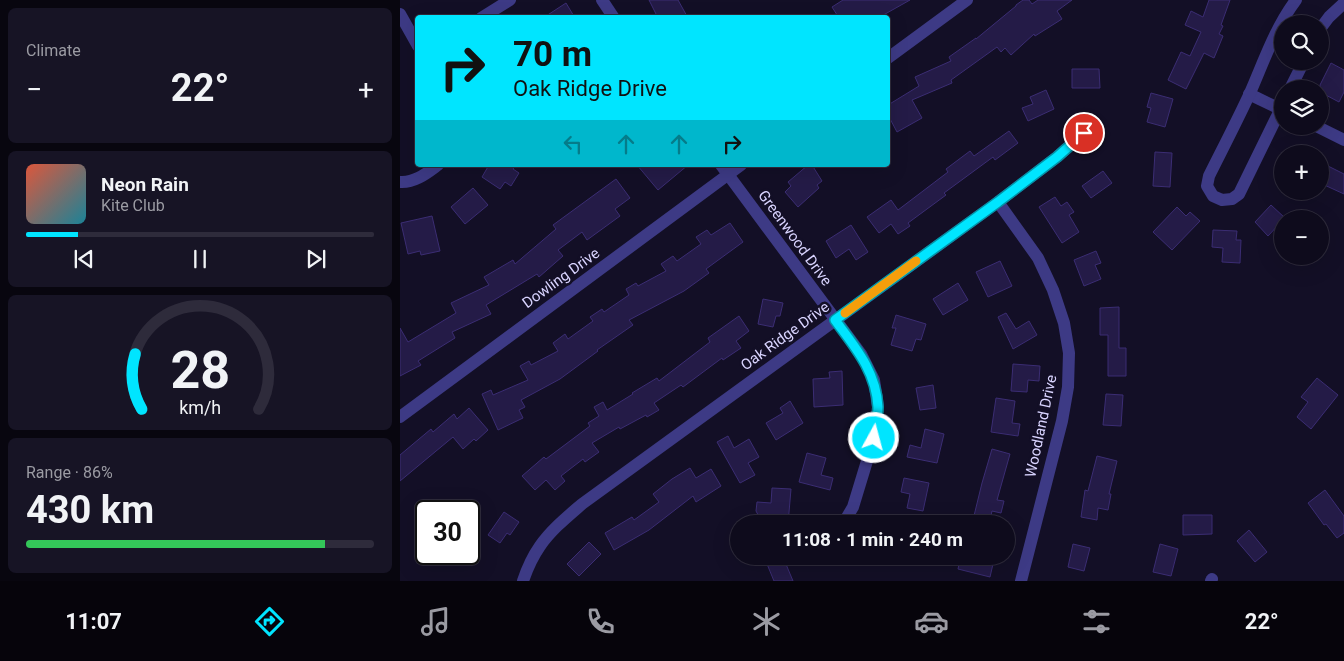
<!DOCTYPE html>
<html lang="en">
<head>
<meta charset="utf-8">
<style>
	body { margin:0; font-family:Roboto,sans-serif; background:#171425; color:#f1f3f6; height:100vh; display:flex; flex-direction:column; font-size:19px; white-space:nowrap }
	* { box-sizing:border-box; margin:0 }
	p { font-size:16px; color:#9b9ba3 }
	.icon { flex:none; width:28px; height:28px; fill:none; stroke:currentColor; stroke-width:2; stroke-linecap:round; stroke-linejoin:round }
	.map { position:relative; flex:1; overflow:hidden }
	.sheet { display:flex; flex-direction:column; gap:8px; padding:8px; background:#08060f; width:400px }
	.sheet>* { flex:none }
	.top-card { position:absolute; left:15px; top:15px; width:475px; height:152px; border-radius:5px; box-shadow:0 5px 20px #0002,0 0 0 1px #2e2b3b; background:#00e5ff; color:#111; overflow:hidden }
	.tools { position:absolute; left:874px; top:15px; display:grid; gap:10px }
	.tools a { display:grid; place-items:center; width:55px; height:55px; border-radius:50%; background:#0e0b1c; box-shadow:0 5px 20px #0002,0 0 0 1px #2e2b3b; font-size:25px }
	.speed { position:absolute; left:15px; top:500px; display:flex; gap:10px; font-size:25px; font-weight:700; text-align:center }
	.speed>* { display:grid; place-content:center; width:65px; height:65px; border-radius:50%; background:#0e0b1c; box-shadow:0 5px 20px #0002,0 0 0 1px #2e2b3b; line-height:1 }
	.speed .limit { border:2px solid #111; border-radius:8px; background:#fff; color:#111 }
	.pin { position:absolute; display:grid; place-items:center; width:42px; height:42px; color:#fff; margin:-21px; border:2px solid #fff; border-radius:50%; box-shadow:0 1px 5px #0007 }
	.me { position:absolute; width:55px; margin:-28px; rotate:7deg; stroke-linejoin:round; filter:drop-shadow(0 0 4px #0008) }
	.turn { display:flex; align-items:center; gap:18px; height:105px; padding:0 15px; font-size:22px }
	.turn .icon { width:65px; height:65px; stroke-width:2.5 }
	.turn b { display:block; font-size:35px; line-height:42px }
	.lanes { display:flex; align-items:center; height:48px; padding:0 15px; background:#0003; justify-content:center; gap:25px; direction:ltr }
	.lanes .off { opacity:.35 }
	.big { font-size:38px; font-weight:700; line-height:1.1 }
	.sheet .card { flex:1; display:flex; flex-direction:column; justify-content:center; gap:8px; min-width:0; padding:0 18px; border-radius:8px; background:#171425 }
	.sheet .dial { align-items:center; gap:0 }
	.dial svg { height:130px; overflow:visible; fill:none; stroke:#2e2b3b; stroke-width:7; stroke-linecap:round; text-anchor:middle }
	.dial text { fill:#f1f3f6; stroke:none }
	.song { display:flex; align-items:center; gap:15px }
	.cover { width:60px; height:60px; border-radius:8px; background:linear-gradient(135deg,hsl(10 70% 55%),hsl(190 70% 35%)) }
	.played { height:5px; border-radius:2px; background:linear-gradient(90deg,#00e5ff 15%,#2e2b3b 15%) }
	.keys { display:flex; justify-content:space-around; direction:ltr }
	.heat { display:flex; justify-content:space-between; align-items:center; font-size:28px; direction:ltr }
	.charge { height:8px; border-radius:4px; background:linear-gradient(90deg,#34c759 86%,#2e2b3b 0) }
	.trip { position:absolute; left:330px; top:515px; width:285px; height:50px; border-radius:25px; background:#0e0b1c; box-shadow:0 5px 20px #0002,0 0 0 1px #2e2b3b; font-weight:700; line-height:50px; text-align:center }
	.dock { display:flex; height:80px; justify-content:space-around; align-items:center; background:#06040b; color:#9b9ba3 }
	.dock .icon { width:35px; height:35px }
	.dock .active { color:#00e5ff }
	.dock b { font-size:22px; color:#f1f3f6 }
	main { display:flex; flex:1; min-height:0 }
	.map>svg:first-child { display:block }
	.building { fill:#241b47; stroke:#3b2d73 }
	.lines { fill:none; stroke-linecap:round; stroke-linejoin:round }
	.minor { stroke:#3d3a85; stroke-width:12 }
	.route-casing { stroke:#0095a6; stroke-width:12 }
	.route { stroke:#00e5ff; stroke-width:9 }
	.slow { stroke:#f59e0b; stroke-width:9 }
	.labels { text-anchor:middle; stroke-width:5; stroke-linejoin:round; paint-order:stroke }
	.street-label { font-size:15px; fill:#d9d4ff; stroke:#130f26 }
</style>
</head>
<body>
<main>
<section class="sheet">
<div class="card"><p>Climate</p>
<div class="heat"><a>−</a><b class="big">22°</b><a>+</a></div>
</div>
<div class="card">
<div class="song"><i class="cover"></i><div><b>Neon Rain</b><p>Kite Club</p></div></div>
<div class="played"></div>
<div class="keys"><svg class="icon" aria-label="previous" viewBox="0 0 24 24"><path d="M18 5L8 12l10 7zM5 5v14"/></svg><svg class="icon" aria-label="pause" viewBox="0 0 24 24"><path d="M8 5v14M16 5v14"/></svg><svg class="icon" aria-label="next" viewBox="0 0 24 24"><path d="M6 5l10 7-10 7zM19 5v14"/></svg></div>
</div>
<div class="card dial"><svg viewBox="0 0 100 80">
<path d="M14 69A42 42 0 1 1 86 69"/>
<path d="M14 69A42 42 0 0 1 10 35" stroke="#00e5ff"/>
<text x="50" y="56" font-size="32" font-weight="700">28</text>
<text x="50" y="72" font-size="11">km/h</text>
</svg></div>
<div class="card"><p>Range · 86%</p><b class="big">430 km</b><div class="charge"></div></div>
</section>
<div class="map">
<svg width="944" height="581" viewBox="0 0 944 581">
	<rect width="100%" height="100%" fill="#130f26"/>
	<!-- building -->
	<g class="building">
		<polygon points="249,0 278,0 288,18 258,18"/>
		<polygon points="443,0 510,0 478,18 439,18 432,7"/>
		<polygon points="623,0 629,0 632,4 638,0 672,0 657,11 662,19 635,36 634,34 611,55 605,48 601,52 597,47 551,80 552,83 512,100 522,118 497,132 488,115 488,105 519,86 515,77 551,61 549,57 576,38 576,39 616,6 616,5"/>
		<polygon points="809,0 830,0 821,25 823,26 819,34 823,36 814,58 804,53 786,89 768,80 781,52 790,56 801,32 785,25 791,11 803,17"/>
		<polygon points="166,3 175,18 143,18"/>
		<polygon points="931,63 944,70 944,92 939,102 920,92 920,85"/>
		<polygon points="672,69 699,69 700,88 672,88"/>
		<polygon points="646,90 654,109 628,121 622,108 633,104 630,97"/>
		<polygon points="751,93 773,99 765,127 747,122 751,108 747,107"/>
		<polygon points="609,131 618,143 595,160 593,157 544,193 546,195 508,223 510,226 498,234 491,224 479,233 467,217 491,200 498,210 548,172 546,169 570,151 574,156"/>
		<polygon points="755,152 772,153 770,187 753,186"/>
		<polygon points="89,165 116,165 113,169 119,173 111,186 105,182 100,189 82,177"/>
		<polygon points="237,165 288,165 258,190"/>
		<polygon points="408,165 412,165 422,181 417,185 419,188 398,207 385,192 391,186 388,182"/>
		<polygon points="928,166 944,174 944,194 920,183"/>
		<polygon points="703,171 712,183 691,198 682,186"/>
		<polygon points="216,179 230,198 215,209 220,216 187,240 182,232 158,250 163,256 139,277 137,274 86,305 91,314 52,332 55,338 18,361 21,365 0,376 0,328 8,342 56,313 51,303 89,285 84,277 113,260 115,264 156,229 153,225"/>
		<polygon points="73,188 88,205 65,224 51,207"/>
		<polygon points="655,197 661,206 667,202 674,212 669,215 679,232 662,243 639,207"/>
		<polygon points="871,205 885,218 882,219 882,221 868,236 855,222"/>
		<polygon points="777,207 786,216 790,212 800,221 772,250 753,232"/>
		<polygon points="32,216 40,251 21,255 20,251 8,254 1,223"/>
		<polygon points="330,223 343,242 306,269 309,273 284,291 229,320 233,325 197,350 198,351 160,379 121,400 125,407 119,410 123,418 98,430 82,394 91,390 93,395 128,380 120,366 129,361 131,365 158,351 153,343 165,334 168,339 193,321 190,317 202,309 204,312 229,295 226,289 236,283 238,286 266,271 261,264 273,256 277,261 301,244 296,237 307,230 311,235"/>
		<polygon points="451,225 468,252 456,260 449,249 436,258 426,241"/>
		<polygon points="813,230 837,231 836,240 841,240 840,263 822,262 823,248 812,247"/>
		<polygon points="696,251 701,263 695,265 701,279 684,286 674,260"/>
		<polygon points="600,261 612,286 588,297 576,272"/>
		<polygon points="558,283 568,300 543,315 533,299"/>
		<polygon points="363,299 383,303 380,316 376,316 373,327 358,324"/>
		<polygon points="719,307 719,348 726,348 726,376 708,376 708,335 700,335 700,308"/>
		<polygon points="606,313 616,329 629,321 637,335 613,349 598,317"/>
		<polygon points="496,315 526,324 521,340 516,339 512,351 491,345 496,328 492,328"/>
		<polygon points="339,316 349,331 336,341 341,348 323,360 322,358 283,387 281,385 254,403 259,410 247,417 246,415 220,429 219,427 192,443 199,452 185,462 183,459 161,476 165,481 155,490 146,480 135,490 122,476 144,457 146,459 190,426 188,423 199,416 194,407 203,402 207,410 233,394 232,393 257,378 259,381 310,342 308,338"/>
		<polygon points="613,364 640,366 639,381 628,380 627,392 611,391"/>
		<polygon points="442,371 443,405 414,407 413,379 430,378 429,372"/>
		<polygon points="917,378 938,395 911,429 897,417 908,402 901,397"/>
		<polygon points="533,385 536,408 520,410 516,388"/>
		<polygon points="706,394 723,395 721,426 703,425"/>
		<polygon points="596,398 615,401 612,423 620,424 618,436 591,432"/>
		<polygon points="390,401 403,423 376,440 366,423 383,413 380,408"/>
		<polygon points="69,408 88,430 76,441 74,439 63,449 53,437 0,481 0,455 31,429 33,432 54,414 57,419"/>
		<polygon points="525,429 544,434 537,463 507,457 510,445 521,448"/>
		<polygon points="328,436 334,448 349,439 359,457 348,463 355,475 340,483 317,442"/>
		<polygon points="592,449 610,454 597,500 604,501 601,513 592,511 589,524 572,524 582,483"/>
		<polygon points="407,453 426,458 421,475 433,478 430,490 399,482"/>
		<polygon points="697,456 717,461 709,494 711,494 708,510 698,508 697,520 681,517 685,490 688,491"/>
		<polygon points="290,468 296,478 311,469 321,486 296,502 293,496 249,530 214,550 205,533 232,517 234,520 259,502 253,494 272,479"/>
		<polygon points="504,478 529,483 523,511 507,508 510,494 501,492"/>
		<polygon points="372,488 391,489 388,524 363,524 356,511 357,502 371,503"/>
		<polygon points="925,490 944,516 944,533 937,538 926,524 924,525 908,503"/>
		<polygon points="104,512 119,522 110,535 107,533 100,543 88,535"/>
		<polygon points="783,515 812,515 812,534 783,535"/>
		<polygon points="849,530 867,552 855,562 837,541"/>
		<polygon points="189,542 201,554 179,576 167,564"/>
		<polygon points="673,544 690,548 684,571 668,567"/>
		<polygon points="760,544 778,549 771,576 753,572"/>
		<polygon points="561,556 583,556 582,561 593,564 590,577 558,569"/>
		<polygon points="383,557 393,581 374,581 367,564"/>
	</g>
	<g class="lines">
		<!-- minor -->
		<g class="minor">
			<polyline points="202,0 214,18"/>
			<polyline points="0,14 18,46"/>
			<polyline points="81,18 110,0"/>
			<polyline points="920,29 929,17 944,3"/>
			<polyline points="488,58 567,0"/>
			<polyline points="890,89 904,61"/>
			<polyline points="849,94 882,110"/>
			<path d="M882 106 839 194 832 199 822 200 813 196 807 186 809 176C823 148 837 121 850 93 864 61 875 28 896 0"/>
			<polyline points="916,126 944,140"/>
			<polyline points="321,165 461,354 474,380 478,407 474,438 453,507 443,524"/>
			<path d="M0 182C15 183 27 173 38 165"/>
			<polyline points="598,202 638,258 653,290 664,323 669,353 668,387 662,421 621,581"/>
			<polyline points="0,417 341,165"/>
			<path d="M123 581C127 569 133 556 140 546 151 530 167 517 182 504L598 202 657 157 684 133"/>
			<polyline points="811,581 812,579"/>
		</g>
	</g>
	<g class="lines">
		<!-- route casing -->
		<g class="route-casing">
			<path id="route" d="M474 438C475 428 478 417 478 407 476 371 455 347 435 320L598 202 657 157 684 133"/>
		</g>
		<!-- route -->
		<use href="#route" class="route"/>
		<!-- slow -->
		<polyline class="slow" points="445,313 516,261"/>
	</g>
	<g class="labels">
		<!-- street labels -->
		<g class="street-label">
			<text transform="translate(395 238) rotate(54)" y="5">Greenwood Drive</text>
			<text transform="translate(161 278) rotate(-36)" y="5">Dowling Drive</text>
			<text transform="translate(385 336) rotate(-36)" y="5">Oak Ridge Drive</text>
			<text transform="translate(641 426) rotate(-78)" y="5">Woodland Drive</text>
		</g>
	</g>
</svg>
<div class="tools">
<a><svg class="icon" aria-label="search" viewBox="0 0 24 24"><circle cx="10" cy="10" r="6"/><path d="M15 15l6 6"/></svg></a>
<a><svg class="icon" aria-label="layers" viewBox="0 0 24 24"><path d="M12 4l9 5-9 5-9-5zM3 14l9 5 9-5"/></svg></a>
<a>+</a>
<a>−</a>
</div>
<div class="speed"><div class="limit">30</div></div>
<div class="pin" style="left:684px;top:133px;background:#d93025"><svg class="icon" aria-label="arrive" viewBox="0 0 24 24"><path d="M6 21V4h12l-3 4 3 4H6"/></svg></div>
<svg class="me" style="left:474px;top:438px" viewBox="-20 -20 40 40"><circle r="17" fill="#00e5ff" stroke="#fff" stroke-width="3"/><path d="M0-11L8 9 0 5-8 9z" fill="#fff"/></svg>
<div class="trip">11:08 · 1 min · 240 m</div>
<div class="top-card">
<div class="turn"><svg class="icon" aria-label="right" viewBox="0 0 24 24"><path d="M7 20v-9h11M14 6l5 5-5 5"/></svg><div><b>70 m</b>Oak Ridge Drive</div></div>
<div class="lanes"><svg class="icon off" aria-label="left" viewBox="0 0 24 24"><path d="M17 20v-9H6M10 6l-5 5 5 5"/></svg><svg class="icon off" aria-label="ahead" viewBox="0 0 24 24"><path d="M12 20V5M6 11l6-6 6 6"/></svg><svg class="icon off" aria-label="ahead" viewBox="0 0 24 24"><path d="M12 20V5M6 11l6-6 6 6"/></svg><svg class="icon" aria-label="right" viewBox="0 0 24 24"><path d="M7 20v-9h11M14 6l5 5-5 5"/></svg></div>
</div>
</div>
</main>
<nav class="dock">
<b>11:07</b>
<svg class="icon active" aria-label="directions" viewBox="0 0 24 24"><path d="M12 3l9 9-9 9-9-9zM9 14v-3h6M13 9l2 2-2 2"/></svg>
<svg class="icon" aria-label="music" viewBox="0 0 24 24"><path d="M9 18V5l10-2v13"/><circle cx="6" cy="18" r="3"/><circle cx="16" cy="16" r="3"/></svg>
<svg class="icon" aria-label="phone" viewBox="0 0 24 24"><path d="M5 4h4l2 5-3 2q2 4 5 5l2-3 5 2v4C11 20 4 13 5 4z"/></svg>
<svg class="icon" aria-label="climate" viewBox="0 0 24 24"><path d="M12 3v18M4 7l16 10M4 17L20 7"/></svg>
<svg class="icon" aria-label="car" viewBox="0 0 24 24"><path d="M5 17H2v-5l4-1 3-4h7l3 4 3 1v5h-3M9 17h6M6 11h13"/><circle cx="7" cy="17" r="2"/><circle cx="17" cy="17" r="2"/></svg>
<svg class="icon" aria-label="filters" viewBox="0 0 24 24"><path d="M4 7h16M4 17h16"/><circle cx="9" cy="7" r="2"/><circle cx="15" cy="17" r="2"/></svg>
<b>22°</b>
</nav>
</body>
</html>
